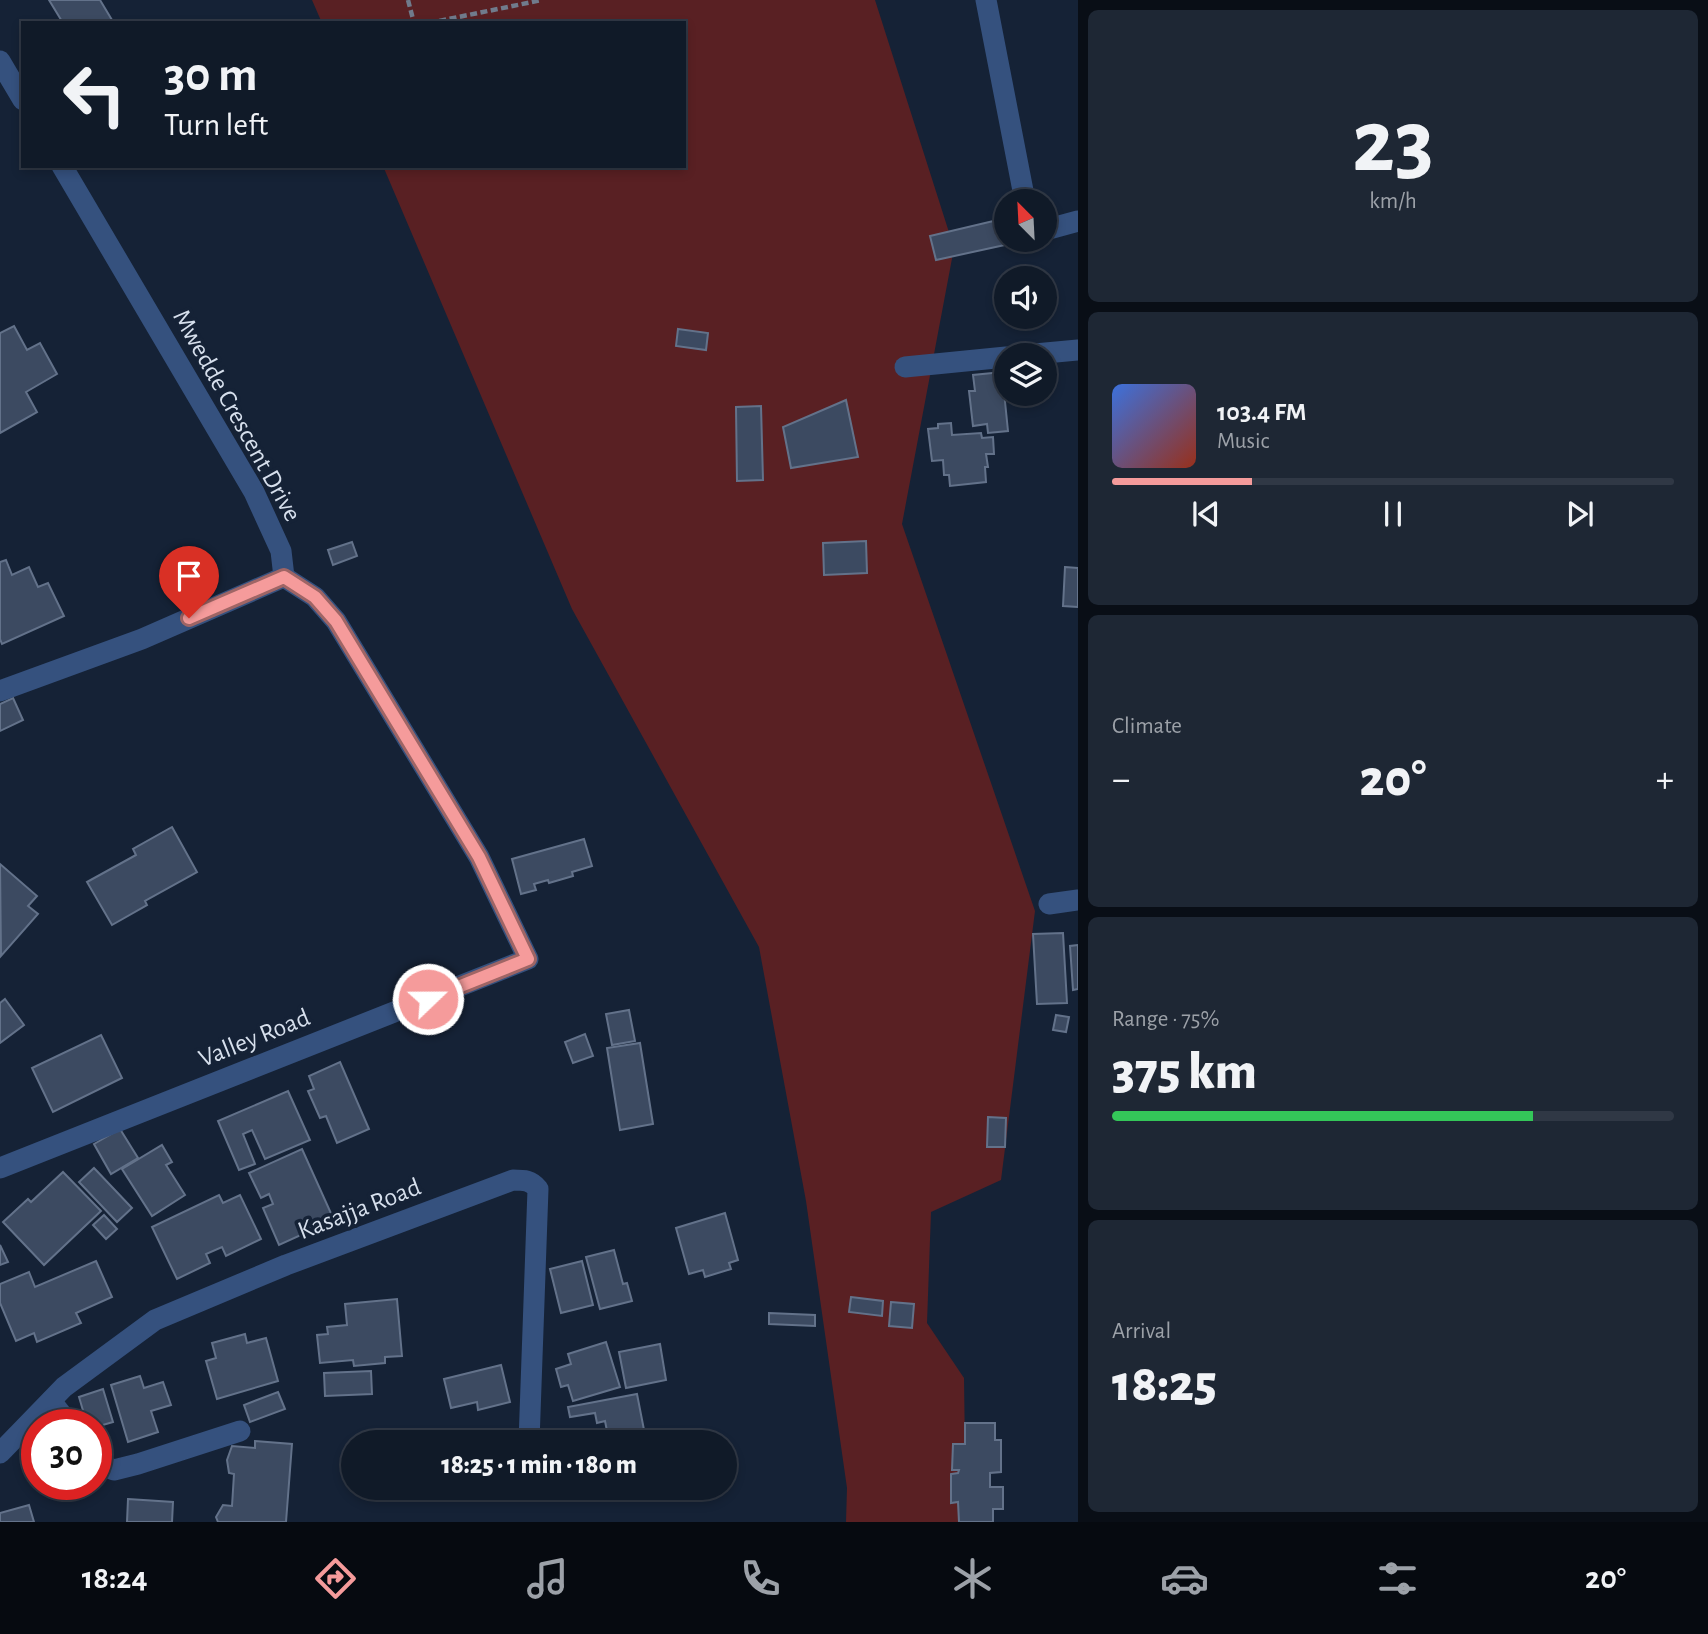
<!DOCTYPE html>
<html lang="en">
<head>
<meta charset="utf-8">
<style>
	body { margin:0; font-family:"Alegreya Sans",sans-serif; background:#1e2734; color:#f1f3f6; height:100vh; display:flex; flex-direction:column; font-size:26px; white-space:nowrap }
	* { box-sizing:border-box; margin:0 }
	p { font-size:23px; color:#9ca1a8 }
	.icon { flex:none; width:38px; height:38px; fill:none; stroke:currentColor; stroke-width:2; stroke-linecap:round; stroke-linejoin:round }
	.map { position:relative; flex:1; overflow:hidden }
	.sheet { display:flex; flex-direction:column; gap:10px; padding:10px; background:#090e16; width:630px }
	.sheet>* { flex:none }
	.top-card { position:absolute; left:21px; top:21px; width:665px; height:147px; border-radius:0px; box-shadow:0 4px 10px #0003,0 0 0 2px #303845; background:#101a28; color:#f1f3f6; overflow:hidden }
	.needle { width:46px; rotate:336deg }
	.buttons { position:absolute; left:994px; top:189px; display:grid; gap:14px }
	.buttons a { display:grid; place-items:center; width:63px; height:63px; border-radius:50%; background:#101a28; box-shadow:0 4px 10px #0003,0 0 0 2px #303845; font-size:35px }
	.speed { position:absolute; left:21px; top:1409px; display:flex; gap:14px; font-size:35px; font-weight:700; text-align:center }
	.speed>* { display:grid; place-content:center; width:91px; height:91px; border-radius:50%; background:#101a28; box-shadow:0 4px 10px #0003,0 0 0 2px #303845; line-height:1 }
	.speed .limit { border:10px solid #d22; background:#fff; color:#111 }
	.pin { position:absolute; display:grid; place-items:center; width:60px; height:60px; color:#fff; margin:-72px -30px; border-radius:50% 50% 50% 0; rotate:-45deg; box-shadow:0 0 7px #0007 }
	.pin .icon { rotate:45deg }
	.me { position:absolute; width:77px; margin:-38px; rotate:68deg; stroke-linejoin:round; filter:drop-shadow(0 0 5px #0008) }
	.turn { display:flex; align-items:center; gap:24px; height:147px; padding:0 28px; font-size:32px }
	.turn .icon { width:91px; height:91px; stroke-width:2.5 }
	.turn b { display:block; font-size:49px; line-height:60px }
	.big { font-size:52px; font-weight:800; line-height:1.1 }
	.sheet .widget { flex:1; display:flex; flex-direction:column; justify-content:center; gap:10px; min-width:0; padding:0 24px; border-radius:10px; background:#1e2734 }
	.sheet .dial { align-items:center; gap:0 }
	.dial b { font-size:91px; line-height:1 }
	.song { display:flex; align-items:center; gap:21px }
	.cover { width:84px; height:84px; border-radius:10px; background:linear-gradient(135deg,hsl(220 70% 55%),hsl(10 70% 35%)) }
	.played { height:7px; border-radius:4px; background:linear-gradient(90deg,#f59b9b 25%,#303845 25%) }
	.keys { display:flex; justify-content:space-around; direction:ltr }
	.heat { display:flex; justify-content:space-between; align-items:center; font-size:38px; direction:ltr }
	.charge { height:10px; border-radius:5px; background:linear-gradient(90deg,#34c759 75%,#303845 0) }
	.trip { position:absolute; left:341px; top:1430px; width:396px; height:70px; border-radius:35px; background:#101a28; box-shadow:0 4px 10px #0003,0 0 0 2px #303845; font-weight:800; line-height:70px; text-align:center }
	.tabs { display:flex; height:112px; justify-content:space-around; align-items:center; background:#060a10; color:#9ca1a8 }
	.tabs .icon { width:49px; height:49px }
	.tabs .active { color:#f59b9b }
	.tabs b { font-size:32px; color:#f1f3f6 }
	main { display:flex; flex:1; min-height:0 }
	.map>svg:first-child { display:block }
	.green { fill:#592023 }
	.building { fill:#3c4a61; stroke:#63728a; stroke-width:2 }
	.lines { fill:none; stroke-linecap:round; stroke-linejoin:round }
	.path { stroke:#707b8c; stroke-width:4.5; stroke-dasharray:7 3.5; stroke-linecap:butt }
	.minor { stroke:#35517e; stroke-width:21 }
	.route-casing { stroke:#9f6565; stroke-width:18 }
	.route { stroke:#f59b9b; stroke-width:12 }
	.labels { text-anchor:middle; stroke-width:7; stroke-linejoin:round; paint-order:stroke }
	.street-label { font-size:26px; fill:#d6dfec; stroke:#152236 }
</style>
</head>
<body>
<main>
<div class="map">
<svg width="1078" height="1522" viewBox="0 0 1078 1522">
	<rect width="100%" height="100%" fill="#152236"/>
	<!-- green -->
	<polygon class="green" points="312,0 875,0 954,248 902,524 1035,911 1001,1180 931,1212 927,1323 964,1378 966,1522 846,1522 847,1488 806,1201 759,947 572,609 383,166 684,166 684,23 322,23"/>
	<!-- building -->
	<g class="building">
		<polygon points="49,0 100,0 112,20 108,23 63,23"/>
		<polygon points="1006,218 1006,240 1013,240 1014,243 936,260 930,236"/>
		<polygon points="14,326 27,350 40,343 57,374 26,392 37,412 0,433 0,333"/>
		<polygon points="678,329 708,333 706,350 676,346"/>
		<polygon points="1002,372 1008,431 988,433 987,424 973,426 969,391 975,391 973,375"/>
		<polygon points="846,400 858,457 791,468 783,427"/>
		<polygon points="761,406 763,480 737,481 736,407"/>
		<polygon points="951,423 952,435 981,433 982,438 993,437 994,454 986,454 988,467 985,467 986,482 950,486 949,475 944,475 943,460 932,461 928,429 938,428 938,424"/>
		<polygon points="866,541 867,573 824,575 823,543"/>
		<polygon points="352,542 357,556 333,565 328,550"/>
		<polygon points="6,560 12,575 29,567 38,587 48,583 64,616 2,644 0,639 0,562"/>
		<polygon points="1065,567 1078,568 1078,607 1063,606"/>
		<polygon points="13,698 23,720 0,731 0,704"/>
		<polygon points="172,827 197,872 145,901 147,905 112,925 87,882 136,855 133,849"/>
		<polygon points="584,839 592,866 572,872 573,876 549,883 548,880 534,884 536,890 521,894 512,859"/>
		<polygon points="0,864 37,896 28,906 38,914 1,956"/>
		<polygon points="1063,933 1067,1003 1037,1004 1033,934"/>
		<polygon points="1078,945 1078,989 1073,990 1070,946"/>
		<polygon points="5,999 24,1025 0,1043 0,1003"/>
		<polygon points="629,1010 635,1041 612,1045 606,1014"/>
		<polygon points="1056,1015 1069,1017 1066,1032 1053,1030"/>
		<polygon points="585,1034 593,1056 573,1063 565,1042"/>
		<polygon points="101,1035 122,1078 53,1112 32,1068"/>
		<polygon points="640,1043 653,1124 620,1130 607,1048"/>
		<polygon points="340,1062 369,1129 337,1143 326,1116 320,1118 308,1091 314,1089 309,1076"/>
		<polygon points="288,1091 310,1140 265,1159 252,1130 243,1134 255,1164 239,1170 218,1121"/>
		<polygon points="988,1117 1006,1118 1005,1147 987,1147"/>
		<polygon points="120,1129 138,1158 111,1174 94,1144"/>
		<polygon points="162,1145 172,1162 166,1165 185,1195 152,1216 122,1169"/>
		<polygon points="302,1149 334,1220 279,1245 263,1208 273,1204 269,1194 261,1198 249,1173"/>
		<polygon points="94,1168 132,1208 117,1222 79,1182"/>
		<polygon points="63,1172 101,1211 44,1265 3,1222 28,1199 31,1202"/>
		<polygon points="219,1195 223,1203 240,1195 261,1239 226,1256 222,1247 206,1254 210,1263 177,1279 152,1227"/>
		<polygon points="725,1213 738,1260 729,1263 731,1269 705,1277 703,1270 689,1274 676,1228"/>
		<polygon points="104,1215 117,1229 106,1239 93,1225"/>
		<polygon points="0,1245 8,1262 0,1265"/>
		<polygon points="614,1250 623,1284 627,1283 632,1301 600,1309 586,1257"/>
		<polygon points="96,1261 112,1297 76,1313 81,1323 37,1342 34,1333 16,1341 0,1303 0,1284 29,1272 35,1287"/>
		<polygon points="582,1261 593,1305 561,1313 550,1269"/>
		<polygon points="851,1297 883,1301 882,1316 849,1312"/>
		<polygon points="397,1299 402,1356 385,1357 385,1363 354,1366 353,1360 320,1363 317,1335 328,1334 327,1327 347,1325 345,1304"/>
		<polygon points="891,1302 914,1304 912,1328 889,1326"/>
		<polygon points="769,1313 815,1315 815,1326 769,1324"/>
		<polygon points="245,1334 247,1343 266,1338 278,1381 217,1399 206,1361 216,1358 212,1343"/>
		<polygon points="606,1342 620,1387 573,1401 568,1385 561,1387 556,1369 571,1364 568,1354"/>
		<polygon points="660,1344 666,1380 626,1388 619,1352"/>
		<polygon points="501,1365 510,1402 478,1410 477,1402 451,1408 444,1379"/>
		<polygon points="371,1371 372,1394 325,1396 324,1373"/>
		<polygon points="140,1376 144,1388 163,1382 171,1405 151,1411 158,1432 128,1442 111,1385"/>
		<polygon points="103,1389 113,1422 96,1427 96,1424 87,1424 79,1397"/>
		<polygon points="278,1392 285,1409 250,1422 244,1405"/>
		<polygon points="637,1394 645,1435 609,1441 605,1421 597,1423 595,1413 570,1417 568,1407"/>
		<polygon points="965,1423 995,1423 995,1440 1001,1440 1001,1472 990,1473 990,1487 1003,1487 1003,1509 993,1509 993,1522 959,1522 958,1502 951,1503 951,1474 958,1473 959,1470 952,1470 953,1444 965,1444"/>
		<polygon points="255,1441 292,1444 286,1522 218,1522 216,1517 223,1505 232,1506 234,1474 229,1473 227,1460 232,1446 255,1448"/>
		<polygon points="128,1499 173,1502 172,1522 127,1522"/>
		<polygon points="29,1505 34,1522 0,1522 0,1513"/>
	</g>
	<g class="lines">
		<!-- path -->
		<g class="path">
			<polyline points="408,0 414,23"/>
			<polyline points="429,23 542,0"/>
		</g>
		<!-- minor -->
		<g class="minor">
			<polyline points="986,0 1025,201"/>
			<polyline points="0,61 23,100"/>
			<polyline points="1045,230 1078,221"/>
			<polyline points="1024,355 1078,350"/>
			<polyline points="905,367 1006,357"/>
			<polyline points="0,691 142,639 284,577 281,551 254,492 62,166"/>
			<polyline points="1049,904 1078,900"/>
			<polyline points="0,1168 528,959 479,857 336,621 315,597 284,577"/>
			<polyline points="51,1401 69,1424"/>
			<path d="M0 1453 64 1387 155 1320 286 1265 513 1180C524 1180 531 1180 538 1189L529 1442"/>
			<polyline points="96,1461 99,1464 114,1470 138,1464 240,1431"/>
		</g>
	</g>
	<g class="lines">
		<!-- route casing -->
		<g class="route-casing">
			<polyline id="route" points="189,618 284,577 315,597 336,621 479,857 528,959 428,999"/>
		</g>
		<!-- route -->
		<use href="#route" class="route"/>
	</g>
	<g class="labels">
		<!-- street labels -->
		<g class="street-label">
			<text transform="translate(238 415) rotate(61)" y="9">Mwedde Crescent Drive</text>
			<text transform="translate(254 1037) rotate(-22)" y="9">Valley Road</text>
			<text transform="translate(359 1208) rotate(-21)" y="9">Kasajja Road</text>
		</g>
	</g>
</svg>
<div class="buttons">
<a><svg class="needle" viewBox="-14 -14 28 28"><path d="M0-13l5 13h-10z" fill="#e53935"/><path d="M0 13l5-13h-10z" fill="#9ca1a8"/></svg></a>
<a><svg class="icon" aria-label="sound" viewBox="0 0 24 24"><path d="M4 9h4l5-4v14l-5-4H4zM17 9q2 3 0 6"/></svg></a>
<a><svg class="icon" aria-label="layers" viewBox="0 0 24 24"><path d="M12 4l9 5-9 5-9-5zM3 14l9 5 9-5"/></svg></a>
</div>
<div class="speed"><div class="limit">30</div></div>
<div class="pin" style="left:189px;top:618px;background:#d93025"><svg class="icon" aria-label="arrive" viewBox="0 0 24 24"><path d="M6 21V4h12l-3 4 3 4H6"/></svg></div>
<svg class="me" style="left:428px;top:999px" viewBox="-20 -20 40 40"><circle r="17" fill="#f59b9b" stroke="#fff" stroke-width="3"/><path d="M0-11L8 9 0 5-8 9z" fill="#fff"/></svg>
<div class="trip">18:25 · 1 min · 180 m</div>
<div class="top-card">
<div class="turn"><svg class="icon" aria-label="left" viewBox="0 0 24 24"><path d="M17 20v-9H6M10 6l-5 5 5 5"/></svg><div><b>30 m</b>Turn left</div></div>
</div>
</div>
<section class="sheet">
<div class="widget dial"><b>23</b><p>km/h</p></div>
<div class="widget">
<div class="song"><i class="cover"></i><div><b>103.4 FM</b><p>Music</p></div></div>
<div class="played"></div>
<div class="keys"><svg class="icon" aria-label="previous" viewBox="0 0 24 24"><path d="M18 5L8 12l10 7zM5 5v14"/></svg><svg class="icon" aria-label="pause" viewBox="0 0 24 24"><path d="M8 5v14M16 5v14"/></svg><svg class="icon" aria-label="next" viewBox="0 0 24 24"><path d="M6 5l10 7-10 7zM19 5v14"/></svg></div>
</div>
<div class="widget"><p>Climate</p>
<div class="heat"><a>−</a><b class="big">20°</b><a>+</a></div>
</div>
<div class="widget"><p>Range · 75%</p><b class="big">375 km</b><div class="charge"></div></div>
<div class="widget"><p>Arrival</p><b class="big">18:25</b></div>
</section>
</main>
<nav class="tabs">
<b>18:24</b>
<svg class="icon active" aria-label="directions" viewBox="0 0 24 24"><path d="M12 3l9 9-9 9-9-9zM9 14v-3h6M13 9l2 2-2 2"/></svg>
<svg class="icon" aria-label="music" viewBox="0 0 24 24"><path d="M9 18V5l10-2v13"/><circle cx="6" cy="18" r="3"/><circle cx="16" cy="16" r="3"/></svg>
<svg class="icon" aria-label="phone" viewBox="0 0 24 24"><path d="M5 4h4l2 5-3 2q2 4 5 5l2-3 5 2v4C11 20 4 13 5 4z"/></svg>
<svg class="icon" aria-label="climate" viewBox="0 0 24 24"><path d="M12 3v18M4 7l16 10M4 17L20 7"/></svg>
<svg class="icon" aria-label="car" viewBox="0 0 24 24"><path d="M5 17H2v-5l4-1 3-4h7l3 4 3 1v5h-3M9 17h6M6 11h13"/><circle cx="7" cy="17" r="2"/><circle cx="17" cy="17" r="2"/></svg>
<svg class="icon" aria-label="filters" viewBox="0 0 24 24"><path d="M4 7h16M4 17h16"/><circle cx="9" cy="7" r="2"/><circle cx="15" cy="17" r="2"/></svg>
<b>20°</b>
</nav>
</body>
</html>
